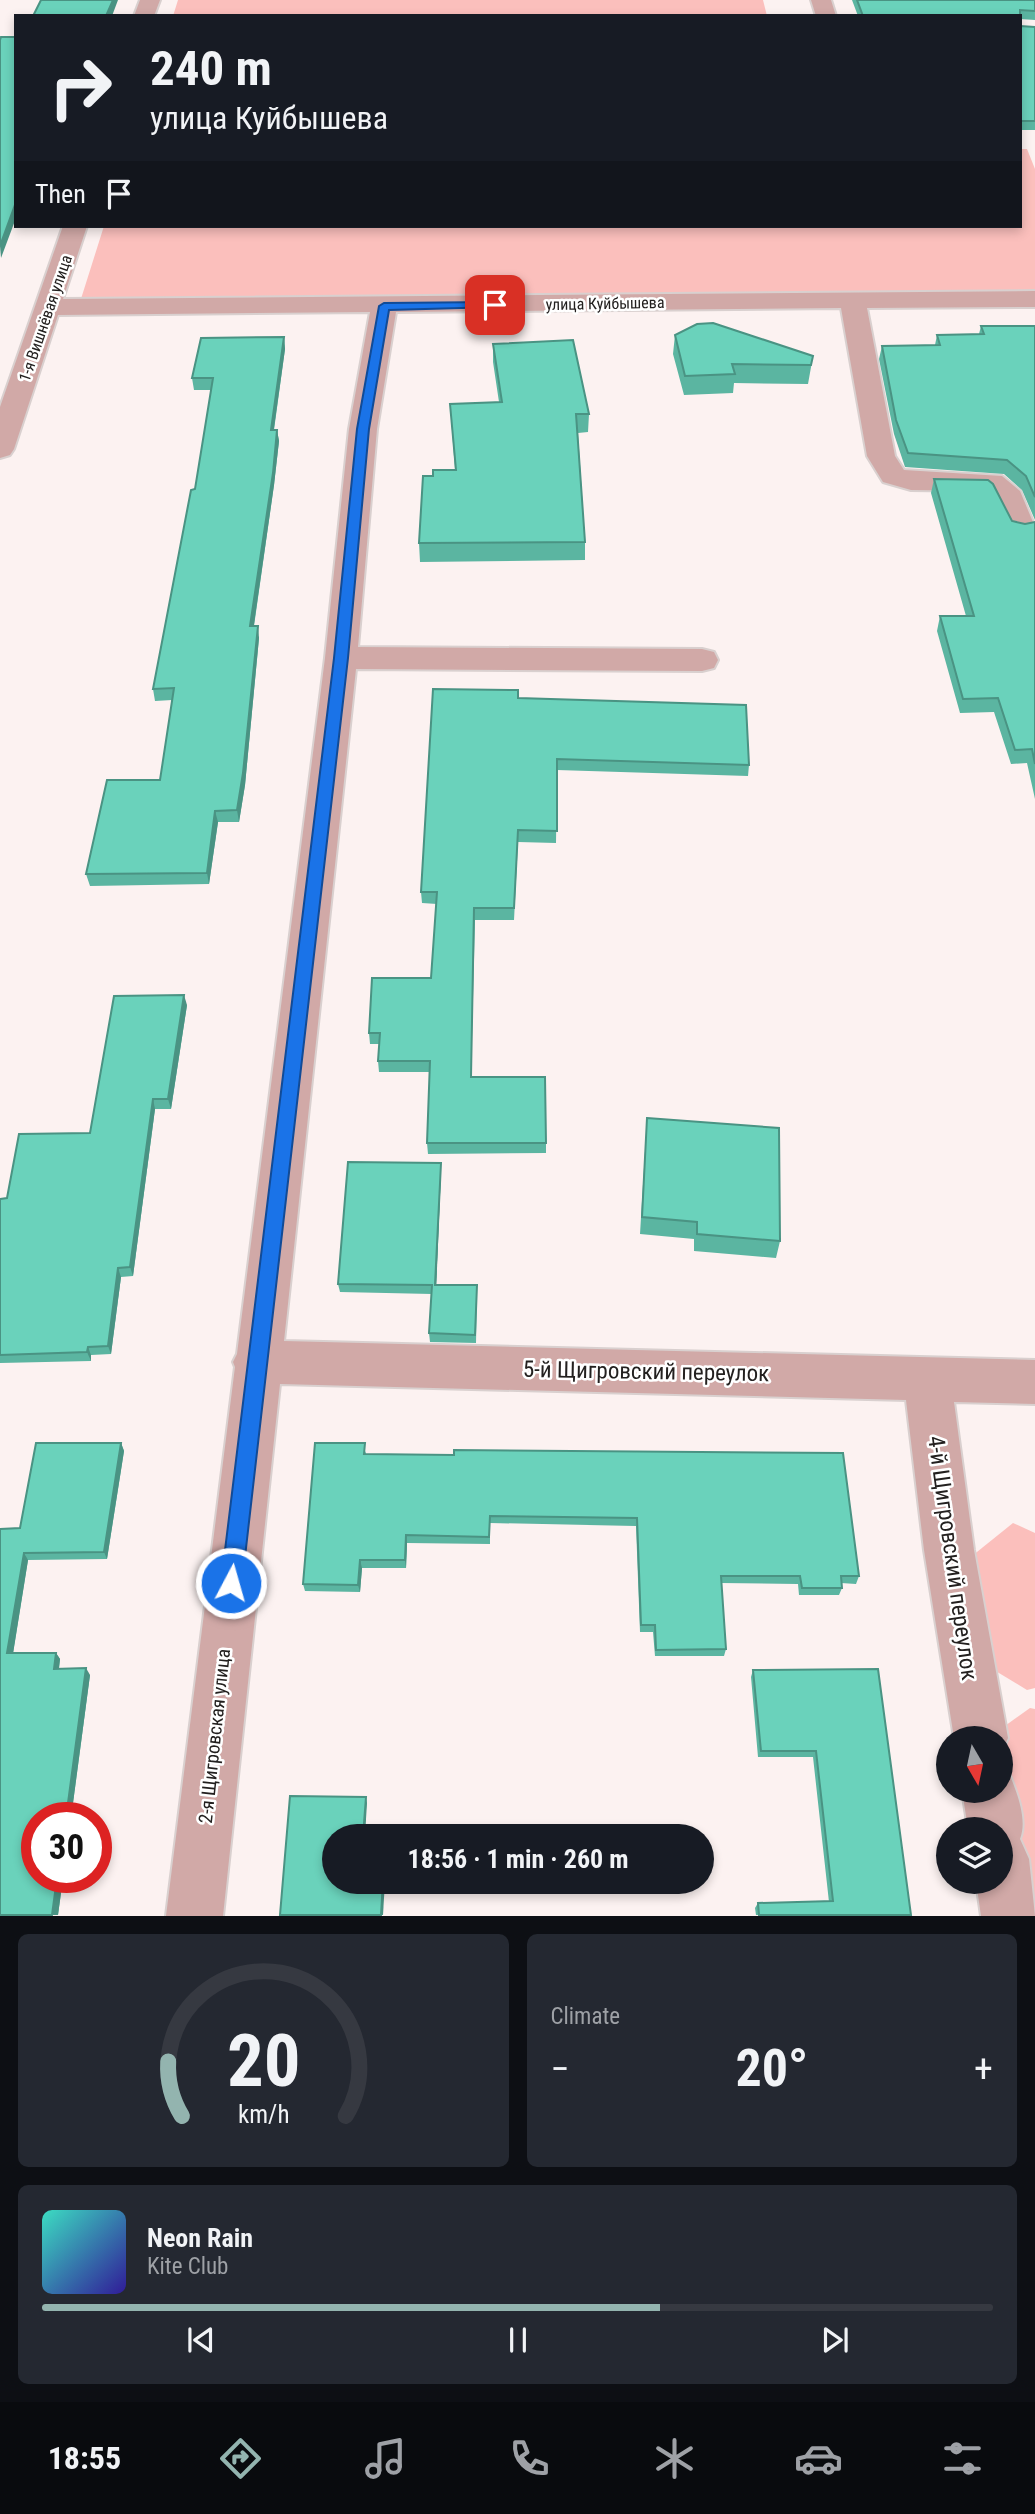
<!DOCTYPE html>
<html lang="en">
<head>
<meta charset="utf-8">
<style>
	body { margin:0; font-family:"Roboto Condensed",sans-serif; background:#242831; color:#f1f3f6; height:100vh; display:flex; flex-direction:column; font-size:26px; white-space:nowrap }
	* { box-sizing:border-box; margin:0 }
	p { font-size:23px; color:#9ea1a6 }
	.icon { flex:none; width:38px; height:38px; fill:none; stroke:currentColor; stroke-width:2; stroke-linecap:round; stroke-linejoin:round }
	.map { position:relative; height:1916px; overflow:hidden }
	.sheet { display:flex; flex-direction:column; gap:18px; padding:18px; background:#0d0f14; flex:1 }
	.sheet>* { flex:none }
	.guide { position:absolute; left:14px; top:14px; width:1008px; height:214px; border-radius:0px; box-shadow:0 4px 10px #0003; background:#171b24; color:#f1f3f6; overflow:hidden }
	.needle { width:46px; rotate:171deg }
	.controls { position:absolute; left:936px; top:1726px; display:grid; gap:14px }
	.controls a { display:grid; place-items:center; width:77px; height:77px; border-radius:50%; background:#171b24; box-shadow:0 4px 10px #0003; font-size:35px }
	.speed { position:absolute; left:21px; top:1802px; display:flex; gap:14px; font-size:35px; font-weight:700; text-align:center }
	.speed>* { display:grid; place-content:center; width:91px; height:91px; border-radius:50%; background:#171b24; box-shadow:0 4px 10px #0003; line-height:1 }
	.speed .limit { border:10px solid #d22; background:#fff; color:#111 }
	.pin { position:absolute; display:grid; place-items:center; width:60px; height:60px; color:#fff; margin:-30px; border-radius:14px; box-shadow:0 4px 10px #0006 }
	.me { position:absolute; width:77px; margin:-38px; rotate:6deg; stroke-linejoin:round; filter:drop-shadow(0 0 5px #0008) }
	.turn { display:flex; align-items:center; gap:24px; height:147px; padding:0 21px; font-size:32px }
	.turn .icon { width:91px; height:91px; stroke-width:2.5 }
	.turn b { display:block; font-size:49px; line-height:60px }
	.then { display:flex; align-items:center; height:66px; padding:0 21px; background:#0003; gap:14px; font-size:26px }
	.big { font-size:52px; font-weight:700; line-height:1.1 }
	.sheet .tile { flex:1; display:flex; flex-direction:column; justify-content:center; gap:10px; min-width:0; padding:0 24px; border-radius:10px; background:#242831 }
	.sheet .dial { align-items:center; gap:0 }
	.dial svg { height:182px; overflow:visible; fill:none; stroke:#363941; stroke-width:7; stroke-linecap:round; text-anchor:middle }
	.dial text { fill:#f1f3f6; stroke:none }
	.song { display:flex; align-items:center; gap:21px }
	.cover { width:84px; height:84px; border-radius:10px; background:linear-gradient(135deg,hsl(170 70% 55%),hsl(250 70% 35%)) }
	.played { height:7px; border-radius:4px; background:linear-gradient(90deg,#93b4af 65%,#363941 65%) }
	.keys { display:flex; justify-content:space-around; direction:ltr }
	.heat { display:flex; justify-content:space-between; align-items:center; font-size:38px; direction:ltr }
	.sheet .tiles { flex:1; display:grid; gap:18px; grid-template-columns:1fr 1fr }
	.tile:last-child { grid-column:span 2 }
	.trip { position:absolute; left:322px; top:1824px; width:392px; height:70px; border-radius:35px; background:#171b24; box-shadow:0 4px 10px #0003; font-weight:700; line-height:70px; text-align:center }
	.menu { display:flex; height:112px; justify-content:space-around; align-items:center; background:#090b0e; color:#9ea1a6 }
	.menu .icon { width:49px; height:49px }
	.menu .selected { color:#93b4af }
	.menu b { font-size:32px; color:#f1f3f6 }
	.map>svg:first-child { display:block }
	.green { fill:#fbbfbc }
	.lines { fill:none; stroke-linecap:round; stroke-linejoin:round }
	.minor-casing { stroke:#d9d0cf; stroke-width:4 }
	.minor { fill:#d1a9a7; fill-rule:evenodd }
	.wall { fill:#5bb5a1 }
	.shaded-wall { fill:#4a9383 }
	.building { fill:#6ad2bb; stroke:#4a9383; stroke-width:2 }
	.route { fill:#1a73e8; stroke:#114b97; stroke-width:2 }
	.labels { text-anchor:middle; stroke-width:5; stroke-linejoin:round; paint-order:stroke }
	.far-street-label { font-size:16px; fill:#23201f; stroke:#fff }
	.street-label { font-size:19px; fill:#23201f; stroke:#fff }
	.near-street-label { font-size:23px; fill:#23201f; stroke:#fff }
</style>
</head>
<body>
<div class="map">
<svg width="1035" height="1916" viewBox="0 0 1035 1916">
	<rect width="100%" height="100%" fill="#fcf2f1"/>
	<!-- green -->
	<g class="green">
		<polygon points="178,0 763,0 767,16 173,16"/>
		<polygon points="1020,149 1027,149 1035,169 1035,290 80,302 104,226 1020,226"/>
		<polygon points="1013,1523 1035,1533 1035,1688 1027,1690 989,1667 967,1560"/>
		<polygon points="1030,1708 1035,1709 1035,1915 1002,1728"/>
	</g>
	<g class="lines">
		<!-- minor casing -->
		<g class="minor-casing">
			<g id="minor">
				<polygon points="140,0 160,0 154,16 134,16"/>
				<polygon points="811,0 831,0 836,16 816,16"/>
				<polygon points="63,226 87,226 63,299 1035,291 1035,307 867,308 895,456 904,470 1002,476 1020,491 1035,527 1031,533 1020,536 1009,533 992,496 985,491 911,490 883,482 867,456 841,308 396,312 377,429 358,647 702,649 714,652 718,660 714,668 702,671 356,669 284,1341 1035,1360 1035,1404 954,1402 974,1550 1008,1738 1001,1754 1001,1738 954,1738 924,1550 906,1400 280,1384 223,1916 166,1916 235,1367 233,1362 237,1354 325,658 349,429 370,312 58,315 14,449 10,455 0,458 0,407"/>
				<path d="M1001 1768 1008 1771C1016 1790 1028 1819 1020 1839L1029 1859 1035 1916H981L976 1881H1001V1829H968L962 1790H1001Z"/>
			</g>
		</g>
		<!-- minor -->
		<use href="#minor" class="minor"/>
	</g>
	<!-- wall -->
	<g class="wall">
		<polygon points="852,0 1035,0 1035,20 1020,19 1020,16 858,16"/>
		<polygon points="1020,26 1035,27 1035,130 1020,130"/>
		<polygon points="981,326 1035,326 1035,520 1022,490 1004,474 905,467 894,434 879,359 882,346 935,345 937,335 979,334"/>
		<polygon points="675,335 813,356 808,384 734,383 733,393 684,395 673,354"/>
		<polygon points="284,337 285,349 274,430 277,430 279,441 274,485 254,626 259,638 245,785 239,822 218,822 209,884 90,886 86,874 160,780 172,700 155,701 153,689 195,489 211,390 194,390 192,378"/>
		<polygon points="493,344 589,414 588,432 578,433 585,542 585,560 420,562 419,543 433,476 455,470 450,404 499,402 493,362"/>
		<polygon points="934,479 1012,521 1025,524 1035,522 1035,799 1027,763 1011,764 994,712 960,713 937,631 940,616 966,616 931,493"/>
		<polygon points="518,698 749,765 748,776 557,770 556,843 518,842 514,920 475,920 471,1077 546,1143 546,1153 428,1154 427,1143 430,1072 379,1072 378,1061 379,1044 370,1044 369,1033 431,978 437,904 422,903 421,892"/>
		<polygon points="187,1005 171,1109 155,1109 133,1276 121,1277 111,1354 91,1355 91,1361 0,1363 0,1199 7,1198 90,1133"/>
		<polygon points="647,1118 780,1241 776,1258 694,1251 694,1239 640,1234"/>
		<polygon points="441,1172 436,1285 477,1294 476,1343 430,1342 429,1333 432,1294 340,1292 338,1284"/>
		<polygon points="121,1443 124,1451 107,1559 28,1560 13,1653 56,1653 60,1659 59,1669 90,1675 71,1818 37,1818 37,1878 63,1878 58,1915 0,1915 0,1529 20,1528"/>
		<polygon points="366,1451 366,1454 454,1455 859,1576 856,1584 841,1583 842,1588 839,1595 799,1595 798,1584 721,1583 726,1649 724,1656 655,1656 653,1632 640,1632 636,1526 490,1523 490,1544 407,1543 406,1568 362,1568 360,1592 305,1591 303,1584"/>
		<polygon points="878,1669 911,1915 756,1915 755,1908 758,1903 829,1902 813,1757 758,1757 751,1677 753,1670"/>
	</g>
	<!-- shaded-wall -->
	<g class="shaded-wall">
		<polygon points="113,0 118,0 112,16 106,16"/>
		<polygon points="16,202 16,218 1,258 0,246"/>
		<polygon points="284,337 285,349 272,442 271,430"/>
		<polygon points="277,430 279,441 274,485 252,638 250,626"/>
		<polygon points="258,626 259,638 245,785 239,822 237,810"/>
		<polygon points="215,811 218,822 209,884 207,873"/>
		<polygon points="184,995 187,1005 171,1109 168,1099"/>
		<polygon points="153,1099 155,1109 133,1276 130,1267"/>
		<polygon points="441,1163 441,1172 436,1293 435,1285"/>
		<polygon points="118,1268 121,1277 111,1354 108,1346"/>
		<polygon points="88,1347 91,1355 91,1361 87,1352"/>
		<polygon points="121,1443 124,1451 107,1559 104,1552"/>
		<polygon points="406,1535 407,1543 406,1568 405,1560"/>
		<polygon points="24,1553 28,1560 12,1660 7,1653"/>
		<polygon points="360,1560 362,1568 360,1592 358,1585"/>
		<polygon points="56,1653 60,1659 58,1675 54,1669"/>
		<polygon points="86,1668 90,1675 71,1818 66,1818"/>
		<polygon points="366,1797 367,1803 365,1836 363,1836"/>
		<polygon points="57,1878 63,1878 58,1915 52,1915"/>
		<polygon points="383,1881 385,1881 383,1915 381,1915"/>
	</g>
	<!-- building -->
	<g class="building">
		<polygon points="41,0 113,0 106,16 33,16"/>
		<polygon points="857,0 1035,0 1035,11 1020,10 1020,16 863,16"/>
		<polygon points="1020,26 1035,27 1035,121 1020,121"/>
		<polygon points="1,37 16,37 16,202 0,246 0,40"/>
		<polygon points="713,323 813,356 811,365 732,364 735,374 685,376 675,335 697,324"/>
		<polygon points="981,326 1035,326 1035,497 1026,476 1007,460 908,453 896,420 882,346 940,345 937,335 984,334"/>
		<polygon points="284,337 271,430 277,430 273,473 250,626 258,626 243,773 237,810 215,811 207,873 86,874 107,780 160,780 174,688 153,689 191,490 195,489 213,378 192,378 201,338"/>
		<polygon points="573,340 589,414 576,414 585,542 419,543 423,476 433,476 433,470 456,470 450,404 502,402 493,344"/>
		<polygon points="934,479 988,480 993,484 1012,521 1025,524 1035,522 1035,764 1032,749 1015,750 998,698 963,699 940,616 974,616"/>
		<polygon points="433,689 518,690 518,698 746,705 749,765 557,759 557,831 518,830 514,908 474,908 471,1077 545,1077 546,1143 427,1143 430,1061 378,1061 380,1033 369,1033 372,978 431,978 437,892 421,892"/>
		<polygon points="184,995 168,1099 153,1099 130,1267 118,1268 108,1346 88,1347 87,1352 0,1355 0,1199 7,1198 19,1134 90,1133 114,996"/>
		<polygon points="647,1118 779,1128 780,1241 697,1234 697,1222 642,1217"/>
		<polygon points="348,1162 441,1163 435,1285 477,1285 475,1335 429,1333 432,1285 338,1284"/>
		<polygon points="36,1443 121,1443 104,1552 24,1553 7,1653 56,1653 54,1669 86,1668 66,1818 37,1818 37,1878 57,1878 52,1915 0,1915 0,1529 20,1528"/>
		<polygon points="315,1443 365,1443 364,1454 454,1455 454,1450 843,1453 859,1576 841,1576 842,1588 802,1588 800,1576 721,1576 726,1649 656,1650 655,1625 641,1625 637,1518 490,1516 489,1537 406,1535 405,1560 360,1560 358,1585 303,1584"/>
		<polygon points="878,1669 911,1915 759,1915 758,1903 833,1901 816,1751 761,1751 753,1670"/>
		<polygon points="290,1796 366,1797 363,1836 334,1836 334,1881 383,1881 381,1915 280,1915"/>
	</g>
	<!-- route -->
	<polygon class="route" points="495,302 498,303 498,307 389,310 369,429 348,658 242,1583 239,1591 231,1594 224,1591 221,1583 334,658 357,429 379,306 384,303"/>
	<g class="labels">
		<!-- far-street labels -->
		<g class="far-street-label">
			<text transform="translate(605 303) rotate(-1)" y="6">улица Куйбышева</text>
			<text transform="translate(45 318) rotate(-71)" y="6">1-я Вишнёвая улица</text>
		</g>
		<!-- street labels -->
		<g class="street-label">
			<text transform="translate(214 1736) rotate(-84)" y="7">2-я Щигровская улица</text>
		</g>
		<!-- near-street labels -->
		<g class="near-street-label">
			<text transform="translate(646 1371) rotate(1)" y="8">5-й Щигровский переулок</text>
			<text transform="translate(953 1558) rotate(82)" y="8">4-й Щигровский переулок</text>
		</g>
	</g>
</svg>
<div class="controls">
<a><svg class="needle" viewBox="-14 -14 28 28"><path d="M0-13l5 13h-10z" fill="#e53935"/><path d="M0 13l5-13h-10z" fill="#9ea1a6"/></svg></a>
<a><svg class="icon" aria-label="layers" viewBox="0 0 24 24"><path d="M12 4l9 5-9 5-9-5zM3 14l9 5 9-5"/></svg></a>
</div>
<div class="speed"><div class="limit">30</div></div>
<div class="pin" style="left:495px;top:305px;background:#d93025"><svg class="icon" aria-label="arrive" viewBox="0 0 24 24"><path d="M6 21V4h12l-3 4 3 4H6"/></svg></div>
<svg class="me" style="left:231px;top:1583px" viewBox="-20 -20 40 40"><circle r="17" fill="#1a73e8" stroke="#fff" stroke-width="3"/><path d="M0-11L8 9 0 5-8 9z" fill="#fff"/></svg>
<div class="trip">18:56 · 1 min · 260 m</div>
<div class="guide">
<div class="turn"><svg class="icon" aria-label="right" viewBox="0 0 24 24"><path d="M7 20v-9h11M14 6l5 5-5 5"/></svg><div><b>240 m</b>улица Куйбышева</div></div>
<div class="then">Then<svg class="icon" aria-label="arrive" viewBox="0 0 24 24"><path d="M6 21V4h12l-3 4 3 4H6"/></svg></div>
</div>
</div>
<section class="sheet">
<div class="tiles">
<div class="tile dial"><svg viewBox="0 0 100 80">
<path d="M14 69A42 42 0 1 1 86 69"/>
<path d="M14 69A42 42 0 0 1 8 45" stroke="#93b4af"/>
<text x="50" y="56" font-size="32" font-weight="700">20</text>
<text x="50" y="72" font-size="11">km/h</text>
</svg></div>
<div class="tile"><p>Climate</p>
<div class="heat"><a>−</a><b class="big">20°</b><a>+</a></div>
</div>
<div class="tile">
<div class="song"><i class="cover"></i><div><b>Neon Rain</b><p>Kite Club</p></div></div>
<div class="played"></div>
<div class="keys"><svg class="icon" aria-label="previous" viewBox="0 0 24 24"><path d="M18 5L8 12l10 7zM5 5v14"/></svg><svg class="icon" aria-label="pause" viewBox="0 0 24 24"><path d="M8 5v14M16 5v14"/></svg><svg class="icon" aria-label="next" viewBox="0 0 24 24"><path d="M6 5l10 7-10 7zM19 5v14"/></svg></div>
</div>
</div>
</section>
<nav class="menu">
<b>18:55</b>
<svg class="icon selected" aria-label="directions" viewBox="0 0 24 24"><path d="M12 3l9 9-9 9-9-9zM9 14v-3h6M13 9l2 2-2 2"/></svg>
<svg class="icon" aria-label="music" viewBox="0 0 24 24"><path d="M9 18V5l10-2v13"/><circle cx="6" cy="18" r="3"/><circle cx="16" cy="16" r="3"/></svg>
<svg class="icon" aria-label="phone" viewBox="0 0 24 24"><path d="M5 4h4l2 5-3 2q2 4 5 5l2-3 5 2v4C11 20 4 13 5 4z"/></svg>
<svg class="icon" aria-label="climate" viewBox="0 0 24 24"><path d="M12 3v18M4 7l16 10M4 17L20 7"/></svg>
<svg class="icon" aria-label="car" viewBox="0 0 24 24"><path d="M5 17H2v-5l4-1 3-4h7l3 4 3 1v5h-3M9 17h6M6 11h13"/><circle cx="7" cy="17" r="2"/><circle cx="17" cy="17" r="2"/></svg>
<svg class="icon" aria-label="filters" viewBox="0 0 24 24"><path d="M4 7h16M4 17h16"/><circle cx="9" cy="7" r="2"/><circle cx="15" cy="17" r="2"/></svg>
</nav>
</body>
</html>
